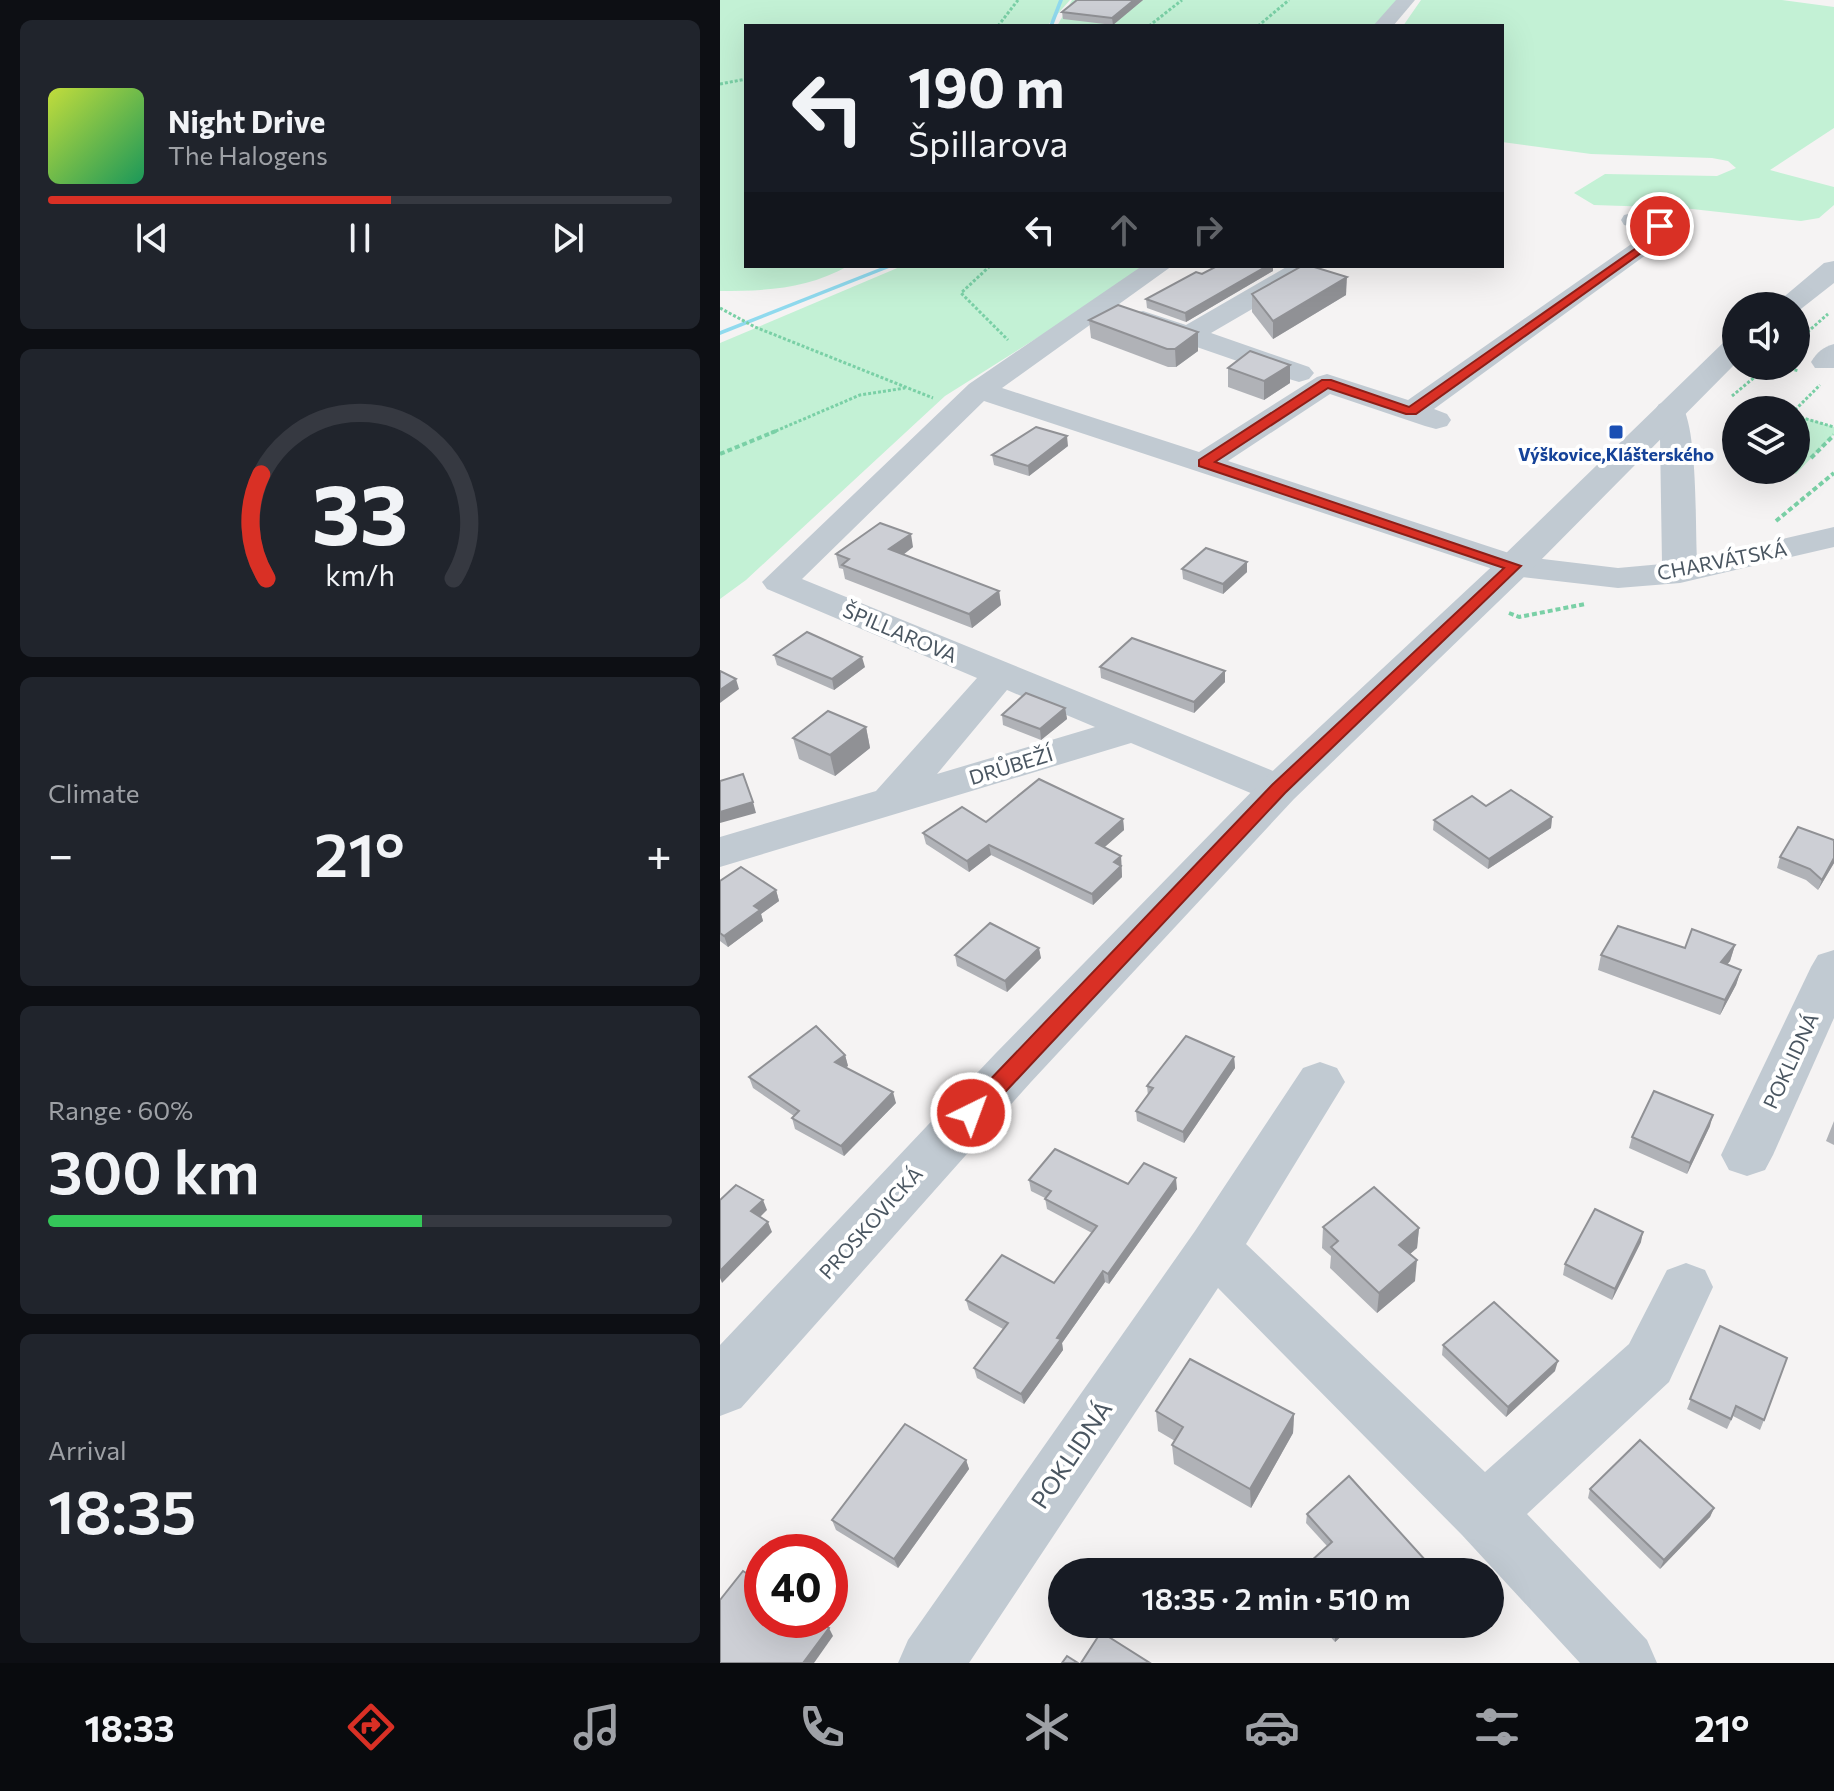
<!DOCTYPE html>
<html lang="en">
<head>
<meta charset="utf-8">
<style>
	body { margin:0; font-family:Commissioner,sans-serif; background:#20242c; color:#f1f3f6; height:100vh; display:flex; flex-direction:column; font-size:30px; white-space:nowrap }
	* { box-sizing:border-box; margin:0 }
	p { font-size:26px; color:#9ea1a6 }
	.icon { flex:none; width:44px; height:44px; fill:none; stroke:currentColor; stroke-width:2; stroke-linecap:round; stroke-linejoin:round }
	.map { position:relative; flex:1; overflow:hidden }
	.drawer { display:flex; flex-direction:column; gap:20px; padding:20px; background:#0d0f14; width:720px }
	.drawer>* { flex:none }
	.banner { position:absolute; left:24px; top:24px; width:760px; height:244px; border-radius:0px; box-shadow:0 8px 32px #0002; background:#171b24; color:#f1f3f6; overflow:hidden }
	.fabs { position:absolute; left:1002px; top:292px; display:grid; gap:16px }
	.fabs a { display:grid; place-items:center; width:88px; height:88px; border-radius:50%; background:#171b24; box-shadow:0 8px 32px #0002; font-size:40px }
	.speed { position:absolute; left:24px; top:1534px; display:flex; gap:16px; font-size:40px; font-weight:700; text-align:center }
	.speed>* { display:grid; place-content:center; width:104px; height:104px; border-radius:50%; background:#171b24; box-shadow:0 8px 32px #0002; line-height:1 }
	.speed .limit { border:12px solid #d22; background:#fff; color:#111 }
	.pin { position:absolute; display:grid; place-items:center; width:68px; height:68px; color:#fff; margin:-34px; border:4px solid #fff; border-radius:50%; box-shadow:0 2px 8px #0007 }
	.me { position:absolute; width:88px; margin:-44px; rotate:42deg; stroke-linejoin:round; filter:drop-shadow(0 0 6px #0008) }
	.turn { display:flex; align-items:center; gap:28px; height:168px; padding:0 32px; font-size:36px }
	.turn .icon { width:104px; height:104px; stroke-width:2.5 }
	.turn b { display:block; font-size:56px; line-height:68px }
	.lanes { display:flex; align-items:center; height:76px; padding:0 32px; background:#0003; justify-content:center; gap:40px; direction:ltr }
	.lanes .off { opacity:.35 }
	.big { font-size:60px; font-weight:600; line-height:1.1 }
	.drawer .tile { flex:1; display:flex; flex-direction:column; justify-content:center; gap:12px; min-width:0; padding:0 28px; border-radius:12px; background:#20242c }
	.drawer .dial { align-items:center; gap:0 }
	.dial svg { height:208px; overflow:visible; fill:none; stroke:#363941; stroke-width:7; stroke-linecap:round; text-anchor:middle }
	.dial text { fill:#f1f3f6; stroke:none }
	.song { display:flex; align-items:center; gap:24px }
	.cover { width:96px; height:96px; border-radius:12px; background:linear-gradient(135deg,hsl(70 70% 55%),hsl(150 70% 35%)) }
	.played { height:8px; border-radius:4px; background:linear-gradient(90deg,#d93025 55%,#363941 55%) }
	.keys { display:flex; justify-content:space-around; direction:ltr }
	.heat { display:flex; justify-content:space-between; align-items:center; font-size:44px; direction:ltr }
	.charge { height:12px; border-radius:6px; background:linear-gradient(90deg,#34c759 60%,#363941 0) }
	.trip { position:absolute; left:328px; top:1558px; width:456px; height:80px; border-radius:40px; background:#171b24; box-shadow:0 8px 32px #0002; font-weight:600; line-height:80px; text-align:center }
	.tabs { display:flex; height:128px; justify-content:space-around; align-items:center; background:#090b0e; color:#9ea1a6 }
	.tabs .icon { width:56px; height:56px }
	.tabs .current { color:#d93025 }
	.tabs b { font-size:36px; color:#f1f3f6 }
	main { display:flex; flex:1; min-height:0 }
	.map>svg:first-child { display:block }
	.green { fill:#c3f1d5 }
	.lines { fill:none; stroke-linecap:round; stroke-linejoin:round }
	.stream { fill:#90daee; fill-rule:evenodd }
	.path-far1 { stroke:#7ad0a6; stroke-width:3; stroke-dasharray:3 2; stroke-linecap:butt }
	.path { stroke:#7ad0a6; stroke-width:4; stroke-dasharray:5 3; stroke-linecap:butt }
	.minor { fill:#c1cad2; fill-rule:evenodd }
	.tertiary { fill:#c1cad2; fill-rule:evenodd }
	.wall { fill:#b0b2b7 }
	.shaded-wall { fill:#909195 }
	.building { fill:#cdcfd5; stroke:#909195; stroke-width:2 }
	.route { fill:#d93025; stroke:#8d1f18; stroke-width:2 }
	.transit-dot { fill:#1a4fb4; stroke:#fff; stroke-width:3 }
	.labels { text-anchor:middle; stroke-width:8; stroke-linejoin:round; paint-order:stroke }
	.far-transit-label { font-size:18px; font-weight:bold; fill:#164399; stroke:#fff }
	.street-label { font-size:20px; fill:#4a5661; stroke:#fff }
	.near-street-label { font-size:24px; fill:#4a5661; stroke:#fff }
</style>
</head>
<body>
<main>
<section class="drawer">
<div class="tile">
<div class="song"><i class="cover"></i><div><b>Night Drive</b><p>The Halogens</p></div></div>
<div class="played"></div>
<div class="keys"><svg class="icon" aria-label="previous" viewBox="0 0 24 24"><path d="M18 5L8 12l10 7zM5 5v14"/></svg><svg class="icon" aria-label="pause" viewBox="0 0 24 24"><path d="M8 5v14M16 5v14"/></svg><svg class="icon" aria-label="next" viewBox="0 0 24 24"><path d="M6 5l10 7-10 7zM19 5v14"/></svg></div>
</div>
<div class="tile dial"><svg viewBox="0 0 100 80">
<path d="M14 69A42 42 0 1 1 86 69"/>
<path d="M14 69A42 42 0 0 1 12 29" stroke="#d93025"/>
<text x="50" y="56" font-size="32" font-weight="700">33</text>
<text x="50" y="72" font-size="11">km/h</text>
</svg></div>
<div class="tile"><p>Climate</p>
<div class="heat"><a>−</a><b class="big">21°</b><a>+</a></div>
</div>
<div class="tile"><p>Range · 60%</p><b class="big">300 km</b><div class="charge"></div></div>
<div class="tile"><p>Arrival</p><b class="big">18:35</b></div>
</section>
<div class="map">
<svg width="1114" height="1663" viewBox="0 0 1114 1663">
	<rect width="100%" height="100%" fill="#f5f3f3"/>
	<!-- green -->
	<g class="green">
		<path d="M0 0H350L327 26H26V266H128C87 289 46 291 0 291Z"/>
		<polygon points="352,0 678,0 655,26 337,26"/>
		<polygon points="701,0 1062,0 1114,7 1114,128 1050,170 1114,187 1114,205 1099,218 1081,221 963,208 874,205 854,193 885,174 997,176 1016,168 1008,161 992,158 871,154 782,142 782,26 683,26"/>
		<polygon points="182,266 431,266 225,396 26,580 0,599 0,343"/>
		<polygon points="1076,415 1114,427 1114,434 1076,474 1064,470 1076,470"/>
	</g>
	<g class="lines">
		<!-- stream -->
		<g class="stream">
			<polygon points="339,0 343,0 333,26 329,26"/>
			<polygon points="165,266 174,266 0,335 0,331"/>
		</g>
		<!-- path-far1 -->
		<g class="path-far1">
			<polyline points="278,26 298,0"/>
			<polyline points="429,26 462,0"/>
			<polyline points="538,26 569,0"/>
			<polyline points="0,84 26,79"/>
			<polyline points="270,266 241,293 288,340"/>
			<polyline points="0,308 35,327 213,398"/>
			<polyline points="1076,342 1108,314"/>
			<polyline points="1060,366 1079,371"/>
			<polyline points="1012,396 1048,366"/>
			<polyline points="1075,410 1100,385"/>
			<polyline points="1076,416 1114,427"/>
			<polyline points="51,433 140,395 185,388"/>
		</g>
		<!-- path -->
		<g class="path">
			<polyline points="0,454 56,431"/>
			<polyline points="1091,458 1114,435"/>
			<polyline points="1056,521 1114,473"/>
			<polyline points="789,613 799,617 865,604"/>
		</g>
		<!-- minor -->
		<g class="minor">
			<polygon points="676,0 695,0 673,26 653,26"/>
			<path d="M913 213 960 223 963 228 714 409 727 414 731 420 727 426 716 429 705 426 610 394 508 461 798 556 898 568 942 564 940 438 935 410 939 404 950 401 961 404C978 428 975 525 977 559L1114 527V547L960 583 898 588 794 576 264 401 82 579 573 779 579 789 573 799 559 803 545 799 411 743 0 867V837L156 791 257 678 47 589 42 582 249 384 422 266H452L282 388 479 452 597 377 607 374 688 400 930 231 904 225 901 220 904 215ZM287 690 375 727 217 774Z"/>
			<polygon points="568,266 600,266 596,272 491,333 589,367 594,373 589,379 579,382 569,379 413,325 409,319 413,313 423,311 466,325"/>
			<path d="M1114 344V368H1095L1091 362C1097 352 1103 347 1114 344Z"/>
			<polygon points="1114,950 1114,1018 1053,1155 1045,1170 1027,1176 1009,1170 1001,1155 1091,967 1098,955"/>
			<polygon points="600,1062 617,1068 625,1082 526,1244 765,1472 909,1344 947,1270 966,1263 985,1270 993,1287 949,1382 807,1514 927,1640 937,1663 860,1663 742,1535 498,1288 249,1663 178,1663 188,1640 475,1231 583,1068"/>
		</g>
		<!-- tertiary -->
		<g class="tertiary">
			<polygon points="1114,261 1114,283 1077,312 1076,306 1053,306 1104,263"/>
			<polygon points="1016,337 1016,363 807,574 574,799 311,1082 21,1408 0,1416 0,1345 275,1054 544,779 781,558 1006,340"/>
		</g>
	</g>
	<!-- wall -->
	<g class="wall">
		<polygon points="357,0 423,0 393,25 343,19 342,12"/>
		<polygon points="553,271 466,322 427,308 426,299 482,274"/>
		<polygon points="532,294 626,295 553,339 532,312"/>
		<polygon points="369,320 478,332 478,351 456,367 448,367 371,338"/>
		<polygon points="508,368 570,383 544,400 508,387"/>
		<polygon points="348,446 309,476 274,465 272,455"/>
		<polygon points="193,547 183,555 279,591 281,605 252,628 125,579 123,569 119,568 116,554"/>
		<polygon points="527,562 527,572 503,594 463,579 462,569"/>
		<polygon points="54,655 145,667 114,690 57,665"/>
		<polygon points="380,667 505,682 474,713 381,678"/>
		<polygon points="345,708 347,719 321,740 283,725 282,715"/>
		<polygon points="146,727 150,748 115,776 79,759 73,738"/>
		<polygon points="766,806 832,817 831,828 768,869 713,830 714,820"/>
		<polygon points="403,819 404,830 384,847 401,856 402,877 373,905 271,855 249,872 206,844 203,833 266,822"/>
		<polygon points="1060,857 1114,863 1098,890 1086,880 1057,868"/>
		<polygon points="0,881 56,890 59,901 41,914 43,921 8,947 0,941"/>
		<polygon points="1015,945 1010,961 1007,965 1021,970 1016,985 1000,1015 878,970 881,955"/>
		<polygon points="235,955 321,958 287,992 237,966"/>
		<polygon points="125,1055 128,1066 126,1067 176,1103 124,1156 75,1129 72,1118 74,1116 33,1088 29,1077"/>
		<polygon points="514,1057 515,1068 464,1143 417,1121 416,1111 428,1096 427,1086"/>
		<polygon points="1114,1121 1114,1145 1106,1141"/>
		<polygon points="990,1126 967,1174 909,1148 912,1137"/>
		<polygon points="309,1180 408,1184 457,1189 389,1284 385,1282 342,1343 343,1350 304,1404 257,1378 254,1368 283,1329 249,1310 246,1300 334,1283 372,1233 327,1209 325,1198 311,1191"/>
		<polygon points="603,1227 699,1228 697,1248 690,1254 695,1281 657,1313 610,1268 611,1256 602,1248"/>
		<polygon points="921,1242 892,1300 843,1275 845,1264"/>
		<polygon points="1000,1326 1044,1420 1040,1430 1013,1416 1007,1429 967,1409"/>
		<polygon points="723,1345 835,1371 786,1417 722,1355"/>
		<polygon points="436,1411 574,1414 573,1433 531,1508 454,1464 452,1445 455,1441 438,1431"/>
		<polygon points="246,1460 249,1469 178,1568 116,1530 112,1520"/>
		<polygon points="870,1489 994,1508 990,1517 940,1569 868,1498"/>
		<polygon points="587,1514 716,1572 607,1546 586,1523"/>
		<polygon points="599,1624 635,1624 615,1642"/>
	</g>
	<!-- shaded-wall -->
	<g class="shaded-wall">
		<polygon points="414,0 423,0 393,25 392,18"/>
		<polygon points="547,266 553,266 553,271 466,322 465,313"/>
		<polygon points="627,277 626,295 553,339 553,321"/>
		<polygon points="478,332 478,351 456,367 455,349"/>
		<polygon points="570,365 570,383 544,400 544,381"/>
		<polygon points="347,436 348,446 309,476 308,466"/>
		<polygon points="191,534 193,547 172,563 169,549"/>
		<polygon points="527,562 527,572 503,594 503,584"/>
		<polygon points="279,591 281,605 252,628 249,614"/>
		<polygon points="142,657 145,667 114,690 112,679"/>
		<polygon points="505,671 505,682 474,713 474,702"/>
		<polygon points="16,679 19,689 0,703 0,690"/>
		<polygon points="345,708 347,719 321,740 320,729"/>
		<polygon points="146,727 150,748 115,776 110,755"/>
		<polygon points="33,802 36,813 0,823 0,812"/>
		<polygon points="832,817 831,828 768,869 769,859"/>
		<polygon points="403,819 404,830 377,854 376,843"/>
		<polygon points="269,845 271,855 249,872 247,861"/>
		<polygon points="401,856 402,877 373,905 372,894 394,862"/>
		<polygon points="1114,858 1114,863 1098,890 1102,880"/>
		<polygon points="56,890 59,901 41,914 43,921 8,947 4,936 34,906"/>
		<polygon points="1015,945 1010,961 996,977 1001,962"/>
		<polygon points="319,948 321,958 287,992 285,981"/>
		<polygon points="1021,970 1016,985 1000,1015 1005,1000"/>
		<polygon points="125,1055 128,1066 119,1072 115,1062"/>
		<polygon points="514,1057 515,1068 464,1143 463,1132"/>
		<polygon points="173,1092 176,1103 124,1156 121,1146"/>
		<polygon points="993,1115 990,1126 967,1174 970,1163"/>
		<polygon points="456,1178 457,1189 389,1284 388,1274"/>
		<polygon points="43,1200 47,1210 35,1222 31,1211"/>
		<polygon points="48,1222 52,1232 2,1283 0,1278 0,1271"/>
		<polygon points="699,1228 697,1248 677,1265 679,1245"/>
		<polygon points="923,1232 921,1242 892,1300 895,1289"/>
		<polygon points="697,1260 695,1281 657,1313 659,1293"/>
		<polygon points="383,1271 385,1282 342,1343 343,1350 304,1404 301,1394 337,1338"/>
		<polygon points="838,1361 835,1371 786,1417 788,1407"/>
		<polygon points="574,1414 573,1433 531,1508 530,1489"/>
		<polygon points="246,1460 249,1469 178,1568 174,1559"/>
		<polygon points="994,1508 990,1517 940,1569 944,1560"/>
		<polygon points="626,1624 635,1624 615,1642 615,1634"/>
		<polygon points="109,1628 113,1636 94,1663 83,1663"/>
	</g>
	<!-- building -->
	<g class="building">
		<polygon points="357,0 414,0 392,18 342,12"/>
		<polygon points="497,266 547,266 465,313 426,299 476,272 482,274"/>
		<polygon points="582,266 591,266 627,277 553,321 532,294"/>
		<polygon points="398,305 478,332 455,349 447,349 369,320"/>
		<polygon points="530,351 570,365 544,381 508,368"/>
		<polygon points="316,427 347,436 308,466 272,455"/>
		<polygon points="160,523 191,534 169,549 279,591 249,614 122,565 129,559 116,554"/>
		<polygon points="486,548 527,562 503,584 462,569"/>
		<polygon points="87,632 142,657 112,679 54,655"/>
		<polygon points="412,638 505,671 474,702 380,667"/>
		<polygon points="0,671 16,679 0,690"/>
		<polygon points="306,693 345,708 320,729 282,715"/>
		<polygon points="108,711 146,727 110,755 73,738"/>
		<polygon points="23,774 33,802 0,812 0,781"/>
		<polygon points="319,779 403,819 376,843 401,856 394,862 401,866 372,894 269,845 247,861 203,833 242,807 266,822"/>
		<polygon points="791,790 832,817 769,859 714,820 752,796 766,806"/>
		<polygon points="1078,827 1114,840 1114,858 1102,880 1090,869 1060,857"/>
		<polygon points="21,867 56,890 34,906 40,910 4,936 0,933 0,881"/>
		<polygon points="270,923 319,948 285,981 235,955"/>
		<polygon points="898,926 965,948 972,929 1015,945 1001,962 1021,970 1005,1000 881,955"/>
		<polygon points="96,1026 125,1055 115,1062 173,1092 121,1146 72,1118 79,1111 29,1077"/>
		<polygon points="466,1036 514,1057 463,1132 416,1111 433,1088 427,1086"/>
		<polygon points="934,1091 993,1115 970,1163 912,1137"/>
		<polygon points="335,1149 408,1184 424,1163 456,1178 388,1274 383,1271 337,1338 341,1339 301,1394 254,1368 288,1323 246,1300 282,1255 334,1283 377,1226 325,1199 331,1191 309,1180"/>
		<polygon points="16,1185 43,1200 31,1211 48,1222 0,1271 0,1200"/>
		<polygon points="654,1187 699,1228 679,1245 697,1260 659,1293 611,1247 618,1241 603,1227"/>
		<polygon points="875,1209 923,1232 895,1289 845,1264"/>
		<polygon points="774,1302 838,1361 788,1407 723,1345"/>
		<polygon points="1000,1326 1067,1358 1044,1420 1016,1406 1011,1419 970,1399"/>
		<polygon points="470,1359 574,1414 530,1489 452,1445 463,1427 436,1411"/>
		<polygon points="185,1424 246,1460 174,1559 112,1520"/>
		<polygon points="920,1440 994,1508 944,1560 870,1489"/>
		<polygon points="629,1476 716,1572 579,1572 612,1542 587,1514"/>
		<polygon points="23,1571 42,1583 42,1620 97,1620 109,1628 83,1663 0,1663 0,1600"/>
		<polygon points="607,1624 626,1624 615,1634"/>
		<polygon points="381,1632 430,1663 361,1663"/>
		<polygon points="347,1656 358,1663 342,1663"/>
	</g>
	<!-- route -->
	<polygon class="route" points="940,223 956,228 696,414 686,414 608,388 495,462 801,566 565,793 259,1120 251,1122 244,1120 240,1113 244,1107 552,785 784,568 479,466 479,460 602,380 611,380 689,407 942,230 935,226"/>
	<!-- markers -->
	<rect class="transit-dot" x="888" y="424" width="16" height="16" rx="4"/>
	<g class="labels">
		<!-- far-transit labels -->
		<g class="far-transit-label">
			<text x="896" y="461">Výškovice,Klášterského</text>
		</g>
		<!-- street labels -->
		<g class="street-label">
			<text transform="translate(1002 561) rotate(-11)" y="7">CHARVÁTSKÁ</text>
			<text transform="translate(180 633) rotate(23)" y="7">ŠPILLAROVA</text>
			<text transform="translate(291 766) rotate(-17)" y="7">DRŮBEŽÍ</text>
			<text transform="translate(1071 1061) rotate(-65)" y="7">POKLIDNÁ</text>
			<text transform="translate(151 1223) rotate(-48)" y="7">PROSKOVICKÁ</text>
		</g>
		<!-- near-street labels -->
		<g class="near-street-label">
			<text transform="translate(352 1455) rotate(-56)" y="8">POKLIDNÁ</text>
		</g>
	</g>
</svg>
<div class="fabs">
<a><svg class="icon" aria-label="sound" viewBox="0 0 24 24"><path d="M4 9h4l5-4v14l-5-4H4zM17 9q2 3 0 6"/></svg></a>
<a><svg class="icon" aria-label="layers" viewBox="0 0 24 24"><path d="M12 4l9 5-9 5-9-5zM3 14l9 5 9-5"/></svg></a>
</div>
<div class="speed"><div class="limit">40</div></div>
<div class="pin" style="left:940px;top:226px;background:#d93025"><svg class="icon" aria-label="arrive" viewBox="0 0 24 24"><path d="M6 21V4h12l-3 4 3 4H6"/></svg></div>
<svg class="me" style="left:251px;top:1113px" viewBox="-20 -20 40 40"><circle r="17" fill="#d93025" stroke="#fff" stroke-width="3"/><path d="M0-11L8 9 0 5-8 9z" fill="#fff"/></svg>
<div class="trip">18:35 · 2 min · 510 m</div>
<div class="banner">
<div class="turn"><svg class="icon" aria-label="left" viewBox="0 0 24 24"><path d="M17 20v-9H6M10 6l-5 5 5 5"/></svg><div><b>190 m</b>Špillarova</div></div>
<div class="lanes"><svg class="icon" aria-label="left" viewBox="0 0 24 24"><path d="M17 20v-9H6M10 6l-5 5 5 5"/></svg><svg class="icon off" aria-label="ahead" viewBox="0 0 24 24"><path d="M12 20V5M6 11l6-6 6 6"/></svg><svg class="icon off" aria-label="right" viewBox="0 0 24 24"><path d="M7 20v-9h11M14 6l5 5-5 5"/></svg></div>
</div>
</div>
</main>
<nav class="tabs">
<b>18:33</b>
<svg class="icon current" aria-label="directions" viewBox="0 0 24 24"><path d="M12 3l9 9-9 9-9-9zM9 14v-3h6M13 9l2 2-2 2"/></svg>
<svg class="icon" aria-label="music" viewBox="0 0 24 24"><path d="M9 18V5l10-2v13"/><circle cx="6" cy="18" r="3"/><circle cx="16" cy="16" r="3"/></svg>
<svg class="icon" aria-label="phone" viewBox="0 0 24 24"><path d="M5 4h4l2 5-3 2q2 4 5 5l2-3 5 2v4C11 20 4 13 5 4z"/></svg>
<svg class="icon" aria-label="climate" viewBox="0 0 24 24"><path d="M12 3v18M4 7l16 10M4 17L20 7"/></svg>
<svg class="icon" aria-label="car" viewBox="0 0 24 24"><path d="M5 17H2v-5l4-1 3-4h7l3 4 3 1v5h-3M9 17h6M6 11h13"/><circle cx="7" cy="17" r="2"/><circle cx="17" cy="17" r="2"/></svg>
<svg class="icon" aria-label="filters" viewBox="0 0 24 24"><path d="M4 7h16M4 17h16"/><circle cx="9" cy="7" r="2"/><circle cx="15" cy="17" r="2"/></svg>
<b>21°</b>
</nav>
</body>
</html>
